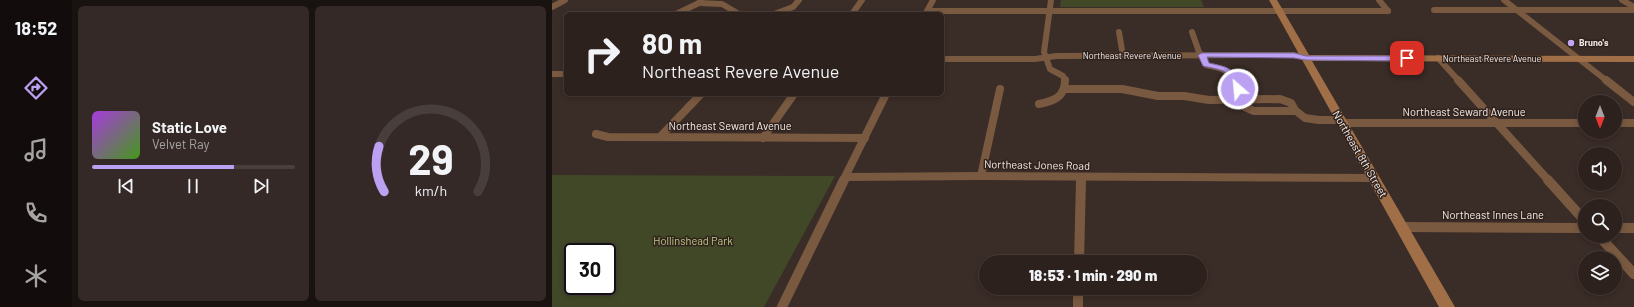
<!DOCTYPE html>
<html lang="en">
<head>
<meta charset="utf-8">
<style>
	body { margin:0; font-family:Barlow,sans-serif; background:#342926; color:#f1f3f6; height:100vh; display:flex; flex-direction:column; font-size:15px; white-space:nowrap }
	* { box-sizing:border-box; margin:0 }
	p { font-size:13px; color:#a6a3a4 }
	.icon { flex:none; width:22px; height:22px; fill:none; stroke:currentColor; stroke-width:2; stroke-linecap:round; stroke-linejoin:round }
	.map { position:relative; flex:1; overflow:hidden }
	.drawer { display:flex; flex-direction:column; gap:6px; padding:6px; background:#181210; width:480px }
	.drawer>* { flex:none }
	.hud { position:absolute; left:12px; top:12px; width:380px; height:84px; border-radius:6px; box-shadow:0 2px 6px #0003,0 0 0 1px #483e3b; background:#2c211d; color:#f1f3f6; overflow:hidden }
	.needle { width:26px; rotate:180deg }
	.tools { position:absolute; left:1026px; top:95px; display:grid; gap:8px }
	.tools a { display:grid; place-items:center; width:44px; height:44px; border-radius:50%; background:#2c211d; box-shadow:0 2px 6px #0003,0 0 0 1px #483e3b; font-size:20px }
	.speed { position:absolute; left:12px; top:243px; display:flex; gap:8px; font-size:20px; font-weight:700; text-align:center }
	.speed>* { display:grid; place-content:center; width:52px; height:52px; border-radius:50%; background:#2c211d; box-shadow:0 2px 6px #0003,0 0 0 1px #483e3b; line-height:1 }
	.speed .limit { border:2px solid #111; border-radius:6px; background:#fff; color:#111 }
	.pin { position:absolute; display:grid; place-items:center; width:34px; height:34px; color:#fff; margin:-17px; border-radius:8px; box-shadow:0 2px 6px #0006 }
	.me { position:absolute; width:44px; margin:-22px; rotate:333deg; stroke-linejoin:round; filter:drop-shadow(0 0 3px #0008) }
	.turn { display:flex; align-items:center; gap:14px; height:84px; padding:0 12px; font-size:18px }
	.turn .icon { width:52px; height:52px; stroke-width:2.5 }
	.turn b { display:block; font-size:28px; line-height:34px }
	.drawer .card { flex:1; display:flex; flex-direction:column; justify-content:center; gap:6px; min-width:0; padding:0 14px; border-radius:6px; background:#342926 }
	.drawer .dial { align-items:center; gap:0 }
	.dial svg { height:104px; overflow:visible; fill:none; stroke:#483e3b; stroke-width:7; stroke-linecap:round; text-anchor:middle }
	.dial text { fill:#f1f3f6; stroke:none }
	.song { display:flex; align-items:center; gap:12px }
	.cover { width:48px; height:48px; border-radius:6px; background:linear-gradient(135deg,hsl(280 70% 55%),hsl(100 70% 35%)) }
	.played { height:4px; border-radius:2px; background:linear-gradient(90deg,#bca0f2 70%,#483e3b 70%) }
	.keys { display:flex; justify-content:space-around; direction:ltr }
	.drawer .tiles { flex:1; display:grid; gap:6px; grid-template-columns:repeat(2,1fr) }
	.trip { position:absolute; left:427px; top:255px; width:228px; height:40px; border-radius:20px; background:#2c211d; box-shadow:0 2px 6px #0003,0 0 0 1px #483e3b; font-weight:800; line-height:40px; text-align:center }
	main { display:flex; flex:1; min-height:0 }
	.tab-bar { display:flex; flex-direction:column; width:72px; justify-content:space-around; align-items:center; background:#120d0c; color:#a6a3a4 }
	.tab-bar .icon { width:28px; height:28px }
	.tab-bar .on { color:#bca0f2 }
	.tab-bar b { font-size:18px; color:#f1f3f6 }
	.map>svg:first-child { display:block }
	.green { fill:#414827; fill-rule:evenodd }
	.lines { fill:none; stroke-linecap:round; stroke-linejoin:round }
	.street-far2 { stroke:#795940; stroke-width:6 }
	.street-far1 { stroke:#795940; stroke-width:8 }
	.street { stroke:#795940; stroke-width:10 }
	.secondary { fill:#a16f47; fill-rule:evenodd }
	.route { fill:#bca0f2; stroke:#7a689d }
	.poi-dot { fill:#c5a6f0; stroke:#30221d; stroke-width:1.5 }
	.labels { text-anchor:middle; stroke-width:3; stroke-linejoin:round; paint-order:stroke }
	.far-poi-label { font-size:9px; font-weight:bold; fill:#f4ebe7; stroke:#30221d; text-anchor:start }
	.far-street-label { font-size:9px; fill:#f4ebe7; stroke:#30221d }
	.street-label { font-size:11px; fill:#f4ebe7; stroke:#30221d }
	.park-label { font-size:11px; fill:#bccc86; stroke:#30221d }
</style>
</head>
<body>
<main>
<nav class="tab-bar">
<b>18:52</b>
<svg class="icon on" aria-label="directions" viewBox="0 0 24 24"><path d="M12 3l9 9-9 9-9-9zM9 14v-3h6M13 9l2 2-2 2"/></svg>
<svg class="icon" aria-label="music" viewBox="0 0 24 24"><path d="M9 18V5l10-2v13"/><circle cx="6" cy="18" r="3"/><circle cx="16" cy="16" r="3"/></svg>
<svg class="icon" aria-label="phone" viewBox="0 0 24 24"><path d="M5 4h4l2 5-3 2q2 4 5 5l2-3 5 2v4C11 20 4 13 5 4z"/></svg>
<svg class="icon" aria-label="climate" viewBox="0 0 24 24"><path d="M12 3v18M4 7l16 10M4 17L20 7"/></svg>
</nav>
<section class="drawer">
<div class="tiles">
<div class="card">
<div class="song"><i class="cover"></i><div><b>Static Love</b><p>Velvet Ray</p></div></div>
<div class="played"></div>
<div class="keys"><svg class="icon" aria-label="previous" viewBox="0 0 24 24"><path d="M18 5L8 12l10 7zM5 5v14"/></svg><svg class="icon" aria-label="pause" viewBox="0 0 24 24"><path d="M8 5v14M16 5v14"/></svg><svg class="icon" aria-label="next" viewBox="0 0 24 24"><path d="M6 5l10 7-10 7zM19 5v14"/></svg></div>
</div>
<div class="card dial"><svg viewBox="0 0 100 80">
<path d="M14 69A42 42 0 1 1 86 69"/>
<path d="M14 69A42 42 0 0 1 10 34" stroke="#bca0f2"/>
<text x="50" y="56" font-size="32" font-weight="700">29</text>
<text x="50" y="72" font-size="11">km/h</text>
</svg></div>
</div>
</section>
<div class="map">
<svg width="1082" height="307" viewBox="0 0 1082 307">
	<rect width="100%" height="100%" fill="#3a2c27"/>
	<!-- green -->
	<g class="green">
		<polygon points="509,0 649,0 652,7 508,7"/>
		<path d="M0 175 283 176 212 307H0ZM21 252H55V286H21Z"/>
	</g>
	<g class="lines">
		<!-- street-far2 -->
		<g class="street-far2">
			<polyline points="499,0 492,52 498,69 511,76 513,81"/>
			<polyline points="827,0 836,11"/>
			<polyline points="952,0 1055,81"/>
			<polyline points="1070,0 1082,7"/>
			<polyline points="147,3 170,4 187,14"/>
			<polyline points="0,7 13,0"/>
			<polyline points="882,10 1082,10"/>
			<polyline points="375,11 836,11"/>
			<polyline points="374,13 381,0"/>
			<polyline points="124,14 147,3 149,0"/>
			<polyline points="222,14 241,7 247,0"/>
			<polyline points="300,14 310,0"/>
			<polyline points="567,32 571,56"/>
			<path d="M640 32 647 52 654 65C666 67 677 70 683 81"/>
			<polyline points="886,58 907,81"/>
			<polyline points="390,59 483,59 504,56 742,55 754,58"/>
			<polyline points="0,74 14,74"/>
		</g>
		<!-- street-far1 -->
		<g class="street-far1">
			<polyline points="683,80 693,107 702,111 742,111"/>
			<polyline points="906,80 997,181"/>
			<polyline points="1054,80 1082,102"/>
			<polyline points="513,89 570,89 606,96 632,96 657,100 728,99 739,103 743,110 753,118 767,120 788,120"/>
			<path d="M487 104C502 101 513 97 513 80"/>
			<polyline points="790,123 1033,123"/>
			<polyline points="1063,123 1082,123"/>
			<polyline points="44,134 56,137 313,138"/>
			<polyline points="108,137 149,94"/>
			<polyline points="211,138 242,94"/>
			<polyline points="429,176 448,89"/>
			<polyline points="294,177 429,176 821,178"/>
			<polyline points="291,181 334,94"/>
			<polyline points="529,181 529,177"/>
		</g>
		<!-- street -->
		<g class="street">
			<polyline points="996,180 1033,221"/>
			<polyline points="849,227 1033,228"/>
			<polyline points="1063,228 1082,228"/>
			<polyline points="1047,236 1082,274"/>
			<polyline points="527,262 529,180"/>
			<polyline points="526,288 526,307"/>
			<polyline points="230,307 292,180"/>
		</g>
		<!-- secondary -->
		<polygon class="secondary" points="717,0 725,0 757,55 1082,56 1082,62 760,61 903,307 887,307"/>
	</g>
	<!-- route -->
	<path class="route" d="M650 53H742L754 56H855L859 58 855 61 754 60 742 58 655 57 657 63C680 68 681 68 690 89L686 92C680 89 681 81 676 75 672 69 659 68 651 66L646 55Z"/>
	<!-- markers -->
	<circle class="poi-dot" cx="1019" cy="43" r="4"/>
	<g class="labels">
		<!-- far-poi labels -->
		<g class="far-poi-label">
			<text x="1027" y="46">Bruno's</text>
		</g>
		<!-- far-street labels -->
		<g class="far-street-label">
			<text x="580" y="59">Northeast Revere Avenue</text>
			<text x="940" y="62">Northeast Revere Avenue</text>
		</g>
		<!-- street labels -->
		<g class="street-label">
			<text x="912" y="116">Northeast Seward Avenue</text>
			<text x="178" y="130">Northeast Seward Avenue</text>
			<text transform="translate(808 154) rotate(60)" y="4">Northeast 8th Street</text>
			<text transform="translate(485 165) rotate(1)" y="4">Northeast Jones Road</text>
			<text x="941" y="219">Northeast Innes Lane</text>
		</g>
		<!-- park labels -->
		<g class="park-label">
			<text x="141" y="245">Hollinshead Park</text>
		</g>
	</g>
</svg>
<div class="tools">
<a><svg class="needle" viewBox="-14 -14 28 28"><path d="M0-13l5 13h-10z" fill="#e53935"/><path d="M0 13l5-13h-10z" fill="#a6a3a4"/></svg></a>
<a><svg class="icon" aria-label="sound" viewBox="0 0 24 24"><path d="M4 9h4l5-4v14l-5-4H4zM17 9q2 3 0 6"/></svg></a>
<a><svg class="icon" aria-label="search" viewBox="0 0 24 24"><circle cx="10" cy="10" r="6"/><path d="M15 15l6 6"/></svg></a>
<a><svg class="icon" aria-label="layers" viewBox="0 0 24 24"><path d="M12 4l9 5-9 5-9-5zM3 14l9 5 9-5"/></svg></a>
</div>
<div class="speed"><div class="limit">30</div></div>
<div class="pin" style="left:855px;top:58px;background:#d93025"><svg class="icon" aria-label="arrive" viewBox="0 0 24 24"><path d="M6 21V4h12l-3 4 3 4H6"/></svg></div>
<svg class="me" style="left:686px;top:89px" viewBox="-20 -20 40 40"><circle r="17" fill="#bca0f2" stroke="#fff" stroke-width="3"/><path d="M0-11L8 9 0 5-8 9z" fill="#fff"/></svg>
<div class="trip">18:53 · 1 min · 290 m</div>
<div class="hud">
<div class="turn"><svg class="icon" aria-label="right" viewBox="0 0 24 24"><path d="M7 20v-9h11M14 6l5 5-5 5"/></svg><div><b>80 m</b>Northeast Revere Avenue</div></div>
</div>
</div>
</main>
</body>
</html>
